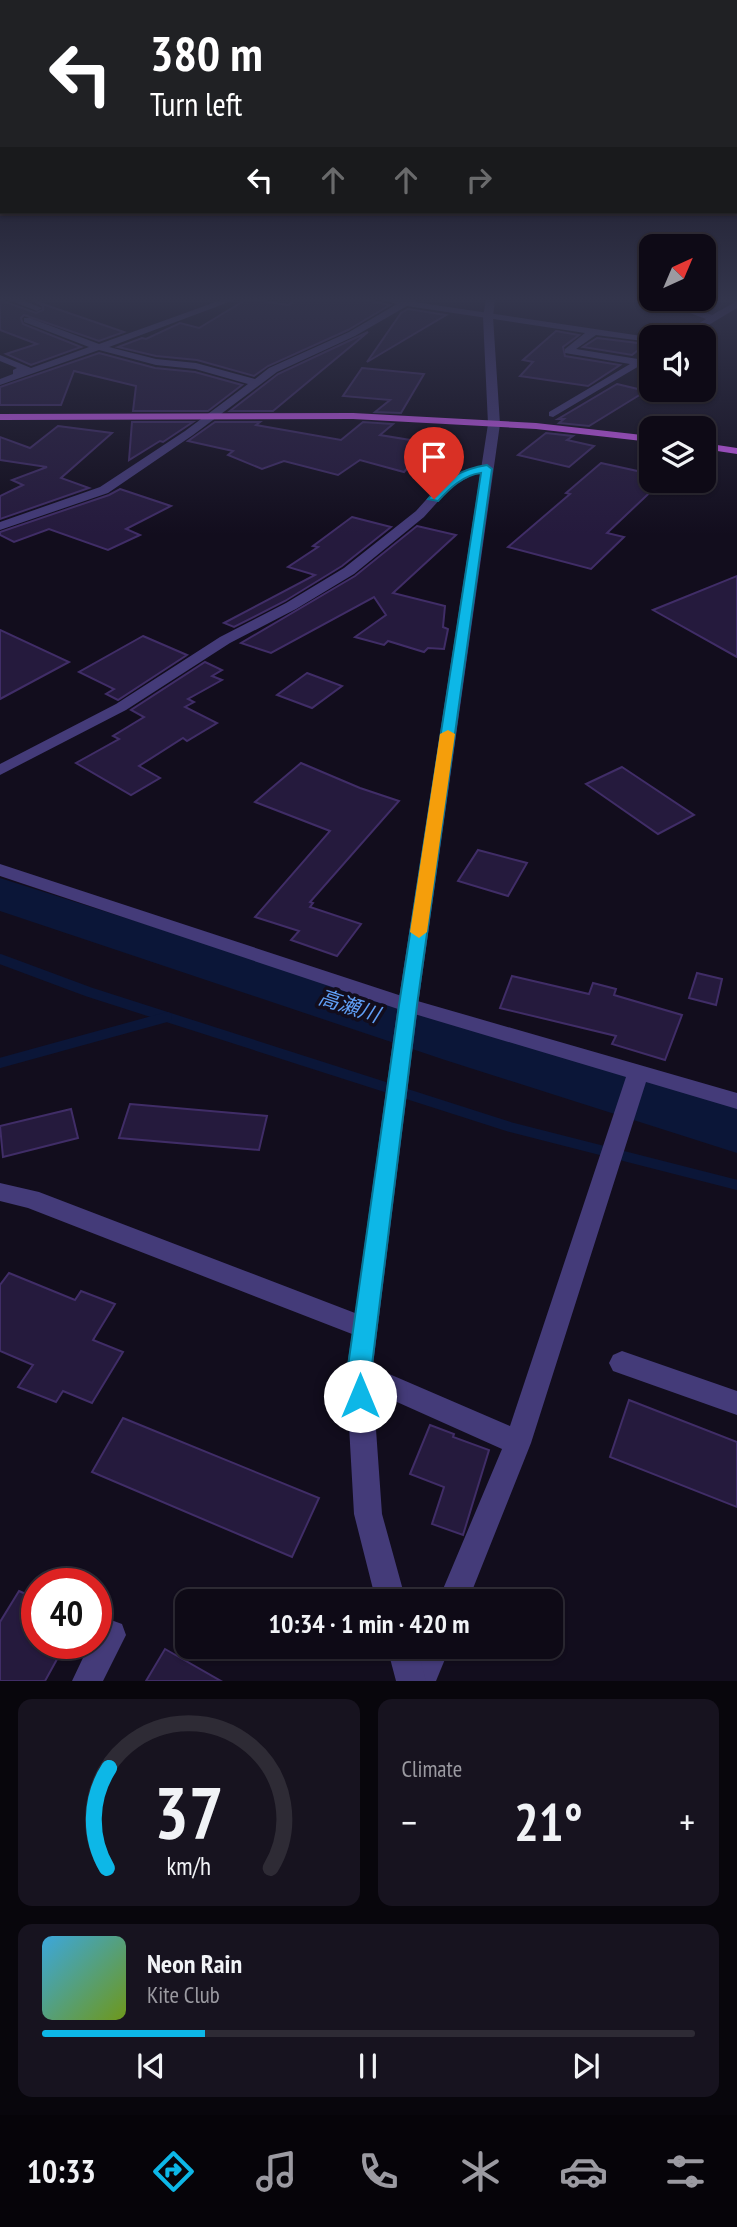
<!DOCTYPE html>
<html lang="en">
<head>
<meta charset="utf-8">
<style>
	body { margin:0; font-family:"PT Sans Narrow","Noto Sans JP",sans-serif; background:#17131f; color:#f1f3f6; height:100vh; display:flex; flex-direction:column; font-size:26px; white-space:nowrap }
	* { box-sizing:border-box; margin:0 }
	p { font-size:23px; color:#9b9aa1 }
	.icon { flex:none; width:38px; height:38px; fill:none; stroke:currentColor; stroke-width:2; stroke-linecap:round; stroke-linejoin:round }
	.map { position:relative; height:1681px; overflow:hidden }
	.details { display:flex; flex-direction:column; gap:18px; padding:18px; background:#08060c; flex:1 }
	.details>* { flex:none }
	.top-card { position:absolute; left:0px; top:0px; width:738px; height:214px; box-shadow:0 2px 5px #0004,0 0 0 2px #2e2b35; background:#202124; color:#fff; overflow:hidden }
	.needle { width:46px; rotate:44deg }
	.buttons { position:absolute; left:639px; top:234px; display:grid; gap:14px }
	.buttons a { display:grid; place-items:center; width:77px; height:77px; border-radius:14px; background:#0e0a16; box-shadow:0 2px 5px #0004,0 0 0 2px #2e2b35; font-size:35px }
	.speed { position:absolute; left:21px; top:1568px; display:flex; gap:14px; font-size:35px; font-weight:700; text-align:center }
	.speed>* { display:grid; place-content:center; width:91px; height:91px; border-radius:50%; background:#0e0a16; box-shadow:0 2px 5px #0004,0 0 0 2px #2e2b35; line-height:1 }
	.speed .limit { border:10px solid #d22; background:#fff; color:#111 }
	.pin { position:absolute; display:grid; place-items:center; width:60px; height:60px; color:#fff; margin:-72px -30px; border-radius:50% 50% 50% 0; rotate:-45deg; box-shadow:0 0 7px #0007 }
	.pin .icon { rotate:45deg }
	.me { position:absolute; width:77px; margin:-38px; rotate:0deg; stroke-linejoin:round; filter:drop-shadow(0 0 5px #0008) }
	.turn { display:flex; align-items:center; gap:24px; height:147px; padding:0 35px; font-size:32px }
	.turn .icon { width:91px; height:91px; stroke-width:2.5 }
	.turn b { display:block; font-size:49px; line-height:60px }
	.lanes { display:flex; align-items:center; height:66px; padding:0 35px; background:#0003; justify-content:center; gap:35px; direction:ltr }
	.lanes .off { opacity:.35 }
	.big { font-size:52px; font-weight:800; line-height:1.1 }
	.details .tile { flex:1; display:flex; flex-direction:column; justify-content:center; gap:10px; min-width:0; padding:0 24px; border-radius:14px; background:#17131f }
	.details .dial { align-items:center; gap:0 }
	.dial svg { height:182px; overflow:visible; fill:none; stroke:#2e2b35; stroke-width:7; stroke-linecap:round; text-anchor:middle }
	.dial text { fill:#f1f3f6; stroke:none }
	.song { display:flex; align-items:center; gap:21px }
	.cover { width:84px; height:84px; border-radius:10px; background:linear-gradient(135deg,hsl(200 70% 55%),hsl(80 70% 35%)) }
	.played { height:7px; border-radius:4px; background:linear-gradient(90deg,#0db7e7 25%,#2e2b35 25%) }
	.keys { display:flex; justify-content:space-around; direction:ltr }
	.heat { display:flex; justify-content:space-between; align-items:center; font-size:38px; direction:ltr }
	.details .tiles { flex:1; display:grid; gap:18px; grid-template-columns:1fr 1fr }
	.tile:last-child { grid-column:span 2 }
	.trip { position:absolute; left:175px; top:1589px; width:388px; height:70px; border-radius:14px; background:#0e0a16; box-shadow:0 2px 5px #0004,0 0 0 2px #2e2b35; font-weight:800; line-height:70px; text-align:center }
	.tab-bar { display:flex; height:112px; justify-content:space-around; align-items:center; background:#060409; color:#9b9aa1 }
	.tab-bar .icon { width:49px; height:49px }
	.tab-bar .current { color:#0db7e7 }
	.tab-bar b { font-size:32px; color:#f1f3f6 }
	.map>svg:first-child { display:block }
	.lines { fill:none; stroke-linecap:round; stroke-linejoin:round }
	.stream { stroke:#0b1638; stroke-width:10 }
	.river { fill:#0b1638; fill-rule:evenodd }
	.building { fill:#251a3d; stroke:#402d67; stroke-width:2 }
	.minor { fill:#443b79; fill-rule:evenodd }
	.tertiary { fill:#443b79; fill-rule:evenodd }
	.primary { fill:#ce5af5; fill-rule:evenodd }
	.route { fill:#0db7e7; stroke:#087796; stroke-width:2 }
	.slow { fill:#f59e0b }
	.labels { text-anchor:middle; stroke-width:7; stroke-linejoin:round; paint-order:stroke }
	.water-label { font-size:21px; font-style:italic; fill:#609ff6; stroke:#120d1d }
</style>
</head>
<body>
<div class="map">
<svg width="737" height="1681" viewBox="0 0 737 1681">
	<rect width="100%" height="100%" fill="#120d1d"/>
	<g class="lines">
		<!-- stream -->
		<g class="stream">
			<polyline points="0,959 89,992 510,1127 737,1185"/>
			<polyline points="0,1063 167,1017"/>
		</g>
		<!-- river -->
		<polygon class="river" points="0,878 482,1031 737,1107 737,1153 445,1060 0,911"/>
	</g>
	<!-- building -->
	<g class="building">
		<polygon points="247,299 288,305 296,299 362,299 390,305 348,330 268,366 254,376 197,360 156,356 118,347 142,338 146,339 180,323 199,328"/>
		<polygon points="0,300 36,313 43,310 43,306 34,301 124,332 99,341 24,315 21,318 23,324 81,347 31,365 6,354 37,344 0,330"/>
		<polygon points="408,309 446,315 367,362 401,313"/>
		<polygon points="556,331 579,335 563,347 565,356 620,365 588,386 520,376 533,362 523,360"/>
		<polygon points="368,332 273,411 230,411 278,374"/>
		<polygon points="597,338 646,344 632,355 583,347"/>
		<polygon points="99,353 155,368 195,372 242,385 208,411 133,411 136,386 74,371 61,405 0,405 0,387"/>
		<polygon points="362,368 424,374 401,413 375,412 390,400 343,396"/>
		<polygon points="617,384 646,391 589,426 559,423 564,419 558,419"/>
		<polygon points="132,422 193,422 163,442 160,441 129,460"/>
		<polygon points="215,422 260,422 256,425 341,440 363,422 393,424 380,435 441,445 424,464 413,462 404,472 360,460 338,475 284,461 262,469 228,455 233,451 188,441"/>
		<polygon points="58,426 112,433 61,478 89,488 0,519 0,496 23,485 12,480 47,467 0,460 0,437 30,448"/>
		<polygon points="546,433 573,436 567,440 594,446 569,467 518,455"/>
		<polygon points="601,463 651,474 646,481 662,481 607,533 624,537 591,569 508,547 570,494 566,493"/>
		<polygon points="120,489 171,506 126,529 140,535 108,550 49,529 14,542 0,535 0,532 109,495"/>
		<polygon points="352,517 391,527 342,566 285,601 234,627 224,623 315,575 288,567 318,547 313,546"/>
		<polygon points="417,526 456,535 393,593 445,606 443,627 448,629 444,649 428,648 424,652 388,641 384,645 355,637 386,615 374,597 271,653 241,643 355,576"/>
		<polygon points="737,576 737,657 653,610"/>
		<polygon points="0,630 69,662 0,699"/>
		<polygon points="143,636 187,655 118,700 106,694 114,689 79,672"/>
		<polygon points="205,662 222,670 212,676 222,680 188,699 194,702 185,707 217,723 187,741 183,738 139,766 160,778 131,795 76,763 119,739 113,736 144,717 131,710"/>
		<polygon points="307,673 342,686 312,708 277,695"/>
		<polygon points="301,763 360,788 399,801 310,902 313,903 310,907 361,924 337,956 291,940 299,931 255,917 330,831 255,802"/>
		<polygon points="622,767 694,815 658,834 586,784"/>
		<polygon points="478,850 527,863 508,896 458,881"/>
		<polygon points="697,973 722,979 716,1005 689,998"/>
		<polygon points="512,976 589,994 593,983 616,989 614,995 682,1015 665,1060 612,1044 616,1036 500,1008"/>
		<polygon points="130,1104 267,1116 259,1150 119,1138"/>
		<polygon points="71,1109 78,1138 3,1157 0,1126"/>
		<polygon points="9,1273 75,1300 81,1291 115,1304 93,1340 123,1352 92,1403 63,1391 56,1402 18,1387 33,1365 0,1351 0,1285"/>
		<polygon points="629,1400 737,1442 737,1507 610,1457"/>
		<polygon points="123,1418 319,1498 292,1557 92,1472"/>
		<polygon points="430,1425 454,1434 453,1437 489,1450 463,1535 432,1524 444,1487 410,1474"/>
		<polygon points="19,1591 37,1599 37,1643 66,1643 45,1681 0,1681 0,1622"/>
		<polygon points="165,1649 221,1681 146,1681"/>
	</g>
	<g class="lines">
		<!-- minor -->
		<g class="minor">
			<polygon points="6,299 20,299 42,308 37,311"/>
			<polygon points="224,299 237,299 109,347 156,359 196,363 255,379 269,368 349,332 397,304 378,299 417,299 415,302 655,338 651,338 651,342 596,335 576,349 638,359 651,352 651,359 553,417 549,416 549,412 630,364 565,353 565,349 585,333 407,306 355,336 277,372 193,435 108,493 0,530 0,522 100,487 185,431 248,384 195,369 156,365 99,350 0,385 0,379 13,374 13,370 17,368 0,361 0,355 31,368 89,347 24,322 24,318 30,318 99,344"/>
			<polygon points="652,299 666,299 712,315 737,301 737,308 687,338 675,338 706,319"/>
			<polygon points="487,465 491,467 491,471 474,474 451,487 424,517 354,574 296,609 230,643 126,710 0,775 0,764 116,704 220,637 286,603 344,568 416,511 443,481 467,469"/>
			<polygon points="0,864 414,1000 737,1093 737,1109 646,1082 531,1443 468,1601 438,1601 502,1449 350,1381 346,1373 350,1365 359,1361 510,1426 626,1077 401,1010 0,876"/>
			<polygon points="622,1351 737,1391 737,1415 613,1371 609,1363 613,1355"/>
			<path d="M111 1620 122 1624 126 1635 103 1681H72L90 1643H96C96 1630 99 1625 111 1620Z"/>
			<polygon points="420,1647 450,1647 436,1681 406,1681"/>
		</g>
		<!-- tertiary -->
		<g class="tertiary">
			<polygon points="486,299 495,299 493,317 500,424 418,1005 372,1373 382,1514 406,1601 376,1601 354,1514 346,1373 352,1334 28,1208 0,1201 0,1183 39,1192 355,1313 398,1005 488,424 483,317"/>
			<polygon points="387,1647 417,1647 426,1681 396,1681"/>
		</g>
		<!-- primary -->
		<g class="primary">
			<polygon points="353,413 536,423 651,436 651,442 536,429 353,419 0,420 0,414"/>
			<polygon points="704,443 737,448 737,454 704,449"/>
		</g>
	</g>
	<!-- sky -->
	<linearGradient id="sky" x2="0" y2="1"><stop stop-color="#0a0710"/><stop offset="0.56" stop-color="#33354c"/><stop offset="1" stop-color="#33354c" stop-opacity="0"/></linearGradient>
	<rect width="737" height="535" fill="url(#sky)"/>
	<!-- route -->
	<path class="route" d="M487 465 492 469 417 1005 371 1373 372 1396 369 1404 360 1407 352 1404 349 1396 347 1373 399 1005 481 473C463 475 449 489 438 501L428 499C444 479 462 469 487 465Z"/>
	<!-- slow -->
	<polygon class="slow" points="448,730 455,734 427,932 419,938 410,932 440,734"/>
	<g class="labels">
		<!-- water labels -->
		<g class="water-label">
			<text transform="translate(349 1006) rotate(18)" y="7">高瀬川</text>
		</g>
	</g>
</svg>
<div class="buttons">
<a><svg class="needle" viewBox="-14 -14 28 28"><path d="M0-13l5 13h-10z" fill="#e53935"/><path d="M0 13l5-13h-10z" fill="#9b9aa1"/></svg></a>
<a><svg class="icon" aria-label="sound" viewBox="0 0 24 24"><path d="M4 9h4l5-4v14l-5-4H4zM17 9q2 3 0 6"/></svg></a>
<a><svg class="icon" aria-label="layers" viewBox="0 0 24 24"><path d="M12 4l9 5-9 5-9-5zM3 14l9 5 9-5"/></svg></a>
</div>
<div class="speed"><div class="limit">40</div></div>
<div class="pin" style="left:434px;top:499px;background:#d93025"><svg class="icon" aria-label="arrive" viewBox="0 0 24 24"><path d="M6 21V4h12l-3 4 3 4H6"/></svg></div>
<svg class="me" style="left:360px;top:1396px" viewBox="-20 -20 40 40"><circle r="19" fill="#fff"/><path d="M0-13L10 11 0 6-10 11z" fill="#0db7e7"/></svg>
<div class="trip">10:34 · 1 min · 420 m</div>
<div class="top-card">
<div class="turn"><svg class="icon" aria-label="left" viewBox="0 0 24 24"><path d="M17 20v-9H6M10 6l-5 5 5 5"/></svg><div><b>380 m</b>Turn left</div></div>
<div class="lanes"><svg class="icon" aria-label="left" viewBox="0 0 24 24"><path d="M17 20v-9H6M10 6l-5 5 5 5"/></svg><svg class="icon off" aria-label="ahead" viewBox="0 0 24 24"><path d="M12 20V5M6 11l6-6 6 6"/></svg><svg class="icon off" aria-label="ahead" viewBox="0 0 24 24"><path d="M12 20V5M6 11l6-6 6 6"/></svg><svg class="icon off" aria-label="right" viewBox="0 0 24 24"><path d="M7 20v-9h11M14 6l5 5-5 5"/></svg></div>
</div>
</div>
<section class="details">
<div class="tiles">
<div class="tile dial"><svg viewBox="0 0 100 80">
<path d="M14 69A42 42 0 1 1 86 69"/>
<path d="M14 69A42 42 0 0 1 15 25" stroke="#0db7e7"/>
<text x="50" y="56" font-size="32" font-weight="700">37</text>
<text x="50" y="72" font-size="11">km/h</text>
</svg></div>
<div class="tile"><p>Climate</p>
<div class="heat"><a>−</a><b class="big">21°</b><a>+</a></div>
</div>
<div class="tile">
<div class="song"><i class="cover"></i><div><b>Neon Rain</b><p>Kite Club</p></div></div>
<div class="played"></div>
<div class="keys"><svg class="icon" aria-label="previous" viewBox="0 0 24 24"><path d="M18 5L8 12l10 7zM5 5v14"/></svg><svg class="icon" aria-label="pause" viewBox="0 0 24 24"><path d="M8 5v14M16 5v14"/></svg><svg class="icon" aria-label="next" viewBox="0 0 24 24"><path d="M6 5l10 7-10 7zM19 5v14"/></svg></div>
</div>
</div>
</section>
<nav class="tab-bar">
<b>10:33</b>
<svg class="icon current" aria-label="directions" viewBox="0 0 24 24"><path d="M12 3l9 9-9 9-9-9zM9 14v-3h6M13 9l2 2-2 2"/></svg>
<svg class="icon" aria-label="music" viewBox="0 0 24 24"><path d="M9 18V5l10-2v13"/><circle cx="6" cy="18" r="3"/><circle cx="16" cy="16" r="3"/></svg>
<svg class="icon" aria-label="phone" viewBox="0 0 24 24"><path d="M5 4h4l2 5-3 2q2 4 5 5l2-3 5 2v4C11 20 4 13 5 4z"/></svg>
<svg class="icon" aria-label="climate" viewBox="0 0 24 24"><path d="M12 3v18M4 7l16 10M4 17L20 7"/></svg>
<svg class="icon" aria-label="car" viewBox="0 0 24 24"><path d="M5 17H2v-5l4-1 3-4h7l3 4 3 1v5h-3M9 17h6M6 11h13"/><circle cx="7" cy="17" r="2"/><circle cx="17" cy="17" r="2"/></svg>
<svg class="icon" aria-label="filters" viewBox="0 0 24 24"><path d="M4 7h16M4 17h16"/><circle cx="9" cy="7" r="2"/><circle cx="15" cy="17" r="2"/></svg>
</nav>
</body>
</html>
